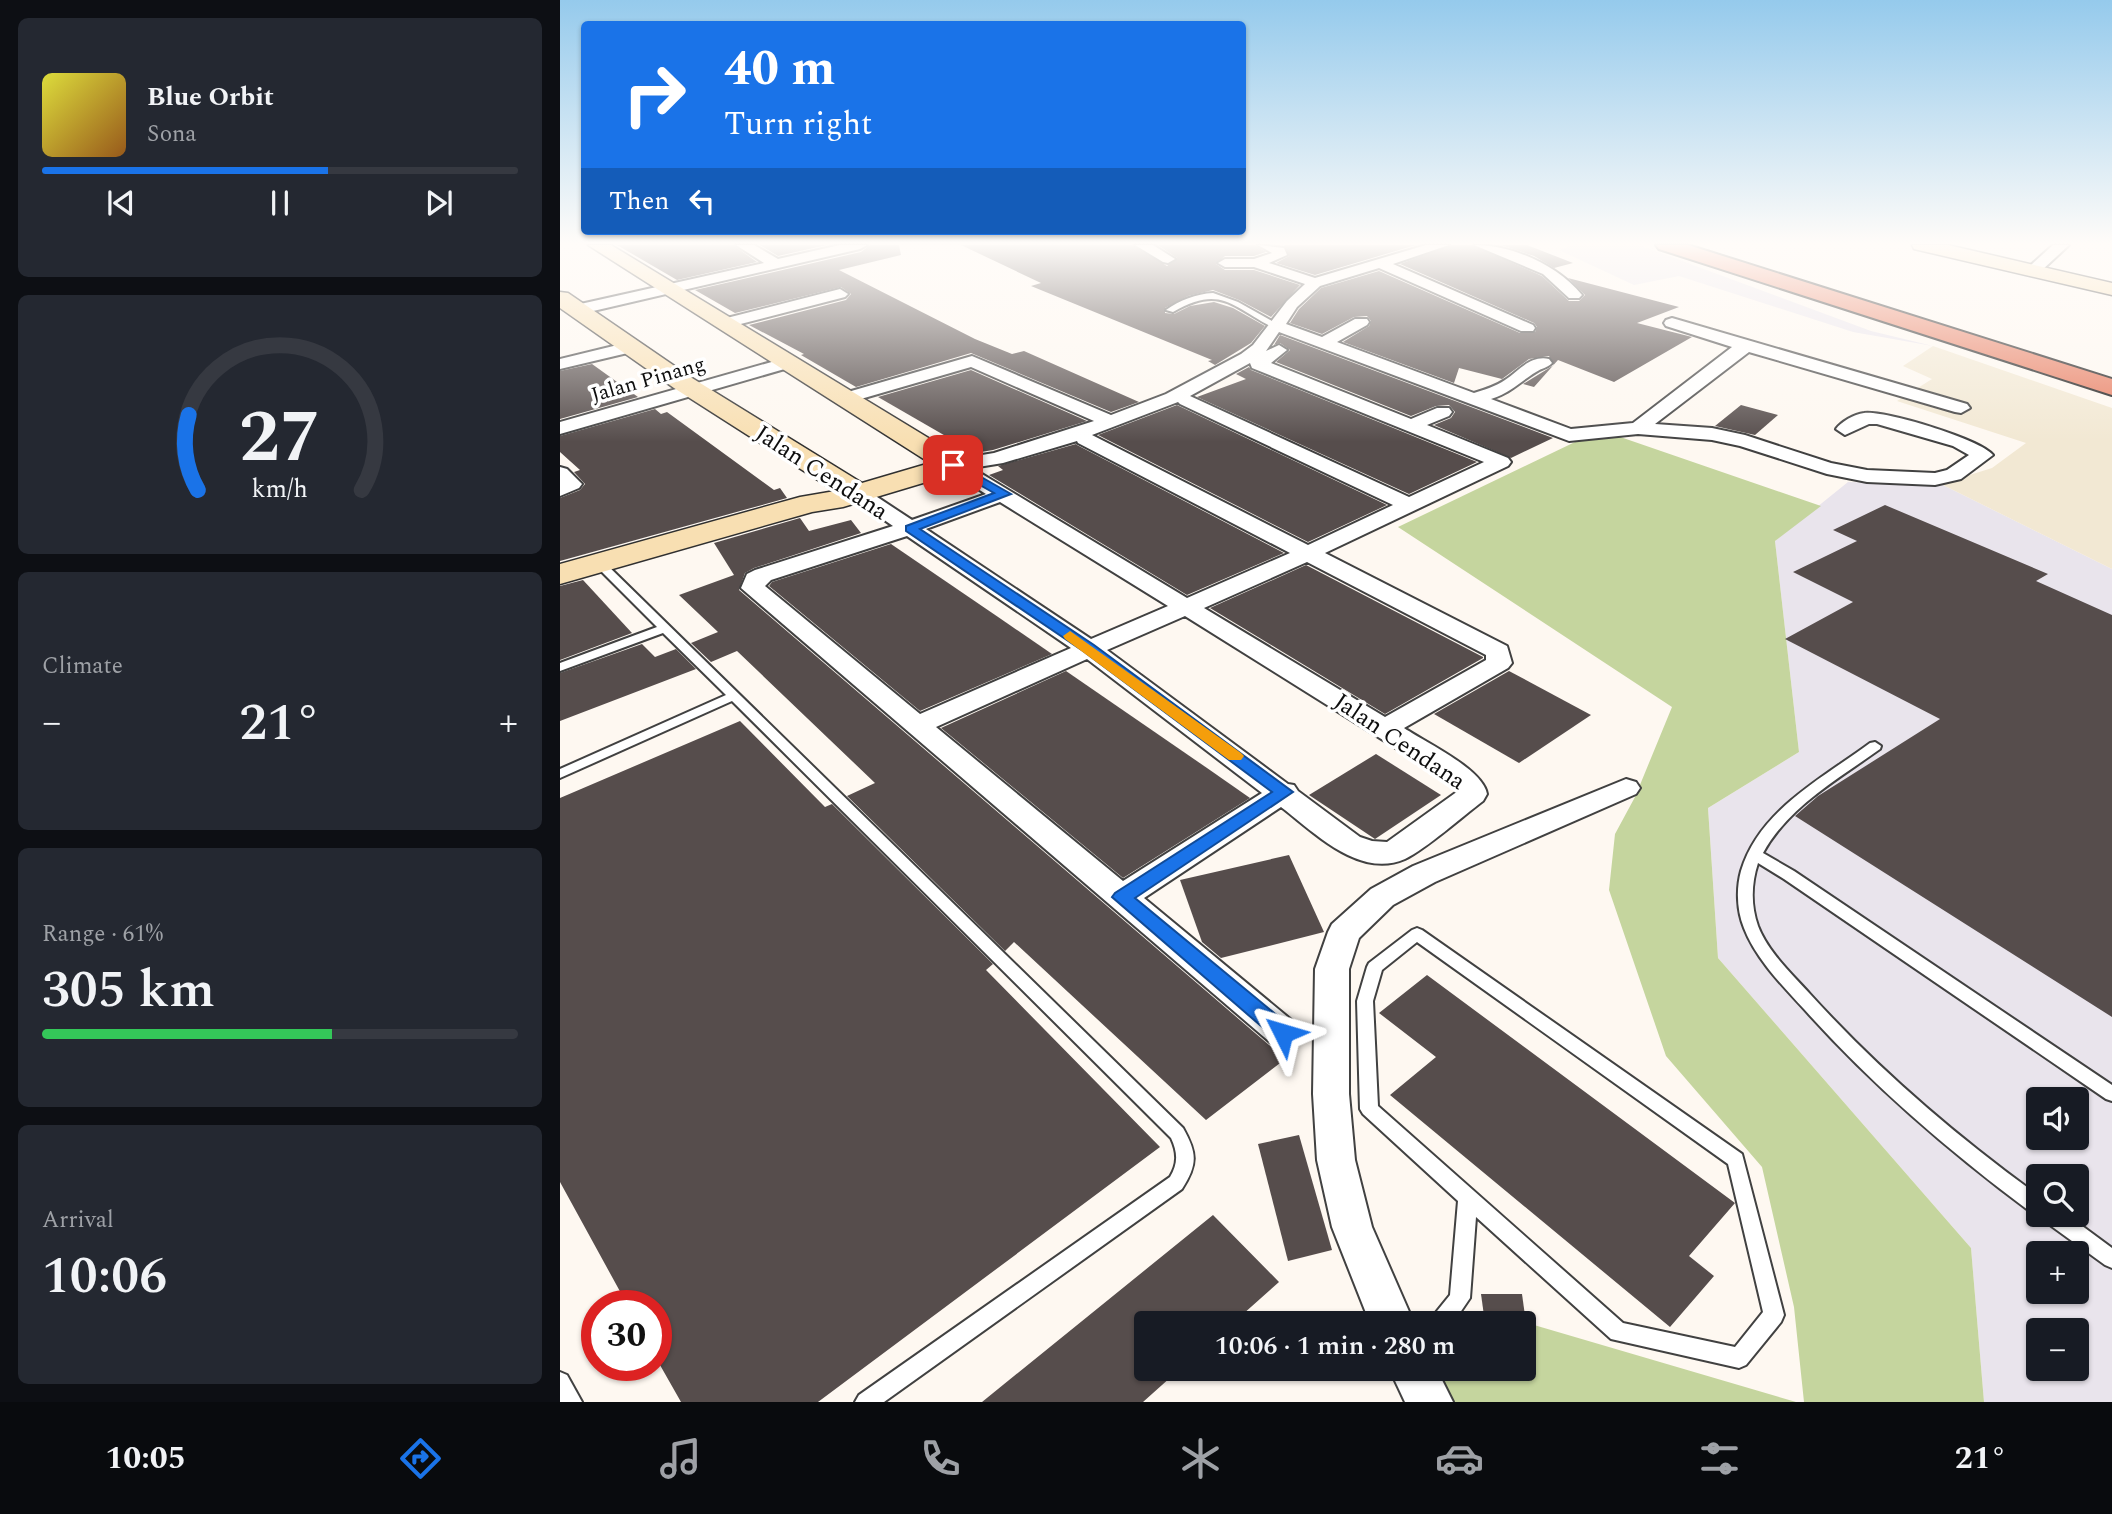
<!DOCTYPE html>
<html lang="en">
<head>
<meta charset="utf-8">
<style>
	body { margin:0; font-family:Spectral,serif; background:#242831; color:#f1f3f6; height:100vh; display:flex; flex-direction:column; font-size:26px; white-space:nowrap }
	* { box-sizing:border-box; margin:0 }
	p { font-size:23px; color:#9ea1a6 }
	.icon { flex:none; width:38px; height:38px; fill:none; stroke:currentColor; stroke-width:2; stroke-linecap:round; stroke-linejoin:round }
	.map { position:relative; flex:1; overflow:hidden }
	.sheet { display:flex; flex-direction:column; gap:18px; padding:18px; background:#0d0f14; width:560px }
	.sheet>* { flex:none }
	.banner { position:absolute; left:21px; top:21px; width:665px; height:214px; border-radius:7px; box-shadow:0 2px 5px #0004; background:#1a73e8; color:#fff; overflow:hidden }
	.controls { position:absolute; left:1466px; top:1087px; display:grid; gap:14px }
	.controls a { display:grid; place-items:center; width:63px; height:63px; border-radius:7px; background:#171b24; box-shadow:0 2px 5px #0004; font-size:35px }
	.speed { position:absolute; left:21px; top:1290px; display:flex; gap:14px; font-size:35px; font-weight:700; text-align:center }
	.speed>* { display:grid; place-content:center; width:91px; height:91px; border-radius:50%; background:#171b24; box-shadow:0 2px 5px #0004; line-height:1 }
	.speed .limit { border:10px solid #d22; background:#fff; color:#111 }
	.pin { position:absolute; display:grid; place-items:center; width:60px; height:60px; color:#fff; margin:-30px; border-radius:14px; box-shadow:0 4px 10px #0006 }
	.me { position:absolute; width:77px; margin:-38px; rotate:310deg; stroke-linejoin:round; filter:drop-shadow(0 0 5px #0008) }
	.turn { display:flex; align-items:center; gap:24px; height:147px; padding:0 28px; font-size:32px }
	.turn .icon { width:91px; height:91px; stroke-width:2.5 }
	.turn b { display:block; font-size:49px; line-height:60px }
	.then { display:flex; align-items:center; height:66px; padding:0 28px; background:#0003; gap:14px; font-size:26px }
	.big { font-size:52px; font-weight:600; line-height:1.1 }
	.sheet .widget { flex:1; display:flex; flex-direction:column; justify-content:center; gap:10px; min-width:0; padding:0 24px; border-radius:10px; background:#242831 }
	.sheet .dial { align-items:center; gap:0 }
	.dial svg { height:182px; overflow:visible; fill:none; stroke:#363941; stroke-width:7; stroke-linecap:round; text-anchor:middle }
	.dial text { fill:#f1f3f6; stroke:none }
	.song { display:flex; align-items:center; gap:21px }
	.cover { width:84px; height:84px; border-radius:10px; background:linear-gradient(135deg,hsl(60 70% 55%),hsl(30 70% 35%)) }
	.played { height:7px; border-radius:4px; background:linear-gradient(90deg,#1a73e8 60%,#363941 60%) }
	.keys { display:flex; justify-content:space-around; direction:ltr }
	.heat { display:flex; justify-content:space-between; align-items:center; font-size:38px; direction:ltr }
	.charge { height:10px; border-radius:5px; background:linear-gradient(90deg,#34c759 61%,#363941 0) }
	.trip { position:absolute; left:574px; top:1311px; width:402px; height:70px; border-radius:7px; background:#171b24; box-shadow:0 2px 5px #0004; font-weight:600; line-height:70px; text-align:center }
	.tab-bar { display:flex; height:112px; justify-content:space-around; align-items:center; background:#090b0e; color:#9ea1a6 }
	.tab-bar .icon { width:49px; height:49px }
	.tab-bar .active { color:#1a73e8 }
	.tab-bar b { font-size:32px; color:#f1f3f6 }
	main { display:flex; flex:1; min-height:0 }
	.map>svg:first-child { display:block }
	.industrial { fill:#e9e4ec; fill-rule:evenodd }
	.farmland { fill:#f2e8d3 }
	.forest { fill:#c5d59e }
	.building { fill:#564d4c }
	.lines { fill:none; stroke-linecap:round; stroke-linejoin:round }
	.lane-casing { stroke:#414141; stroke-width:4 }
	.street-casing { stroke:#414141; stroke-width:4 }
	.secondary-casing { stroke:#303030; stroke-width:3 }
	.highway-casing { stroke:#1f1f1f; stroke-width:4 }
	.lane { fill:#fff; fill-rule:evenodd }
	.street { fill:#fff; fill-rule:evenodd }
	.secondary { fill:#f8dfb2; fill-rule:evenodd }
	.highway { fill:#e88065; fill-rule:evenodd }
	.route { fill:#1a73e8; stroke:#114b97; stroke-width:2 }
	.slow { fill:#f59e0b }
	.labels { text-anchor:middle; stroke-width:7; stroke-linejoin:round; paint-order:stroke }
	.far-street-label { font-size:21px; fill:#0e0e0e; stroke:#fff }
	.street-label { font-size:24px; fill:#0e0e0e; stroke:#fff }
</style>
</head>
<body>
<main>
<section class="sheet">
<div class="widget">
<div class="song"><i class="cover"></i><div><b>Blue Orbit</b><p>Sona</p></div></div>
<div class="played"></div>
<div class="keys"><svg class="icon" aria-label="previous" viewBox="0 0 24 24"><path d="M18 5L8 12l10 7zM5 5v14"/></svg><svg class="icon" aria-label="pause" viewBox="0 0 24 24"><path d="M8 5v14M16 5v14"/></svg><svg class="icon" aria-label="next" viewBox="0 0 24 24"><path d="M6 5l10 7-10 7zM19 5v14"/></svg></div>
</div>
<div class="widget dial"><svg viewBox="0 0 100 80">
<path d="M14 69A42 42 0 1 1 86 69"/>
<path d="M14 69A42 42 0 0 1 10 36" stroke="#1a73e8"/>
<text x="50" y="56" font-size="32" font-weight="700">27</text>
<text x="50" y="72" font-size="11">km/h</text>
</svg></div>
<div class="widget"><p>Climate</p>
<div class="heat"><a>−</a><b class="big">21°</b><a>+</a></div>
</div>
<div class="widget"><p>Range · 61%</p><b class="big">305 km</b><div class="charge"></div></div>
<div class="widget"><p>Arrival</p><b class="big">10:06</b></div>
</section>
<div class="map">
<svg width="1552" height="1402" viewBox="0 0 1552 1402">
	<rect width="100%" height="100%" fill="#fef8f1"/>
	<!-- industrial -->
	<g class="industrial">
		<polygon points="1012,245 1079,245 1311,331 1373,346 1293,332 1119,276 1074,285 999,250"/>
		<path d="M1288 482 1381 484 1552 569V1402H1424L1411 1248 1158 958 1148 808 1239 752 1215 541ZM1479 1099H1517V1138H1479ZM1479 1176H1517V1214H1479ZM1479 1253H1517V1292H1479ZM1479 1330H1517V1368H1479Z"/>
	</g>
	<!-- farmland -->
	<polygon class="farmland" points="1373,346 1552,408 1552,569 1381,484 1432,468 1466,443 1337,401 1372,379 1343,366"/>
	<!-- forest -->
	<g class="forest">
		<polygon points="1040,430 1261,506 1215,541 1239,752 1148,808 1158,958 1411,1248 1424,1402 1244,1402 1234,1307 1202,1167 1106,1056 1049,890 1055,834 1075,797 1112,707 838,527"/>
		<polygon points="974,1325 1236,1402 872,1402 880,1369 964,1368 964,1355 968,1355"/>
	</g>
	<!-- building -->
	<g class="building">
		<polygon points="57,245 173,245 197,262 117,280"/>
		<polygon points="200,245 267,245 218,256"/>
		<polygon points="310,245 339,245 341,255 279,270 415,339 452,354 464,351 579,402 551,412 411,353 296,387 241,355 244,354 189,325 286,300 291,294 281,287 175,313 135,290 301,252"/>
		<polygon points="401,245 572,245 607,266 617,258 598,245 695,245 706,252 694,256 665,256 656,264 665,270 694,270 740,285 711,317 679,300 653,290 628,296 605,308 605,313 614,314 630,306 654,302 673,308 705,326 691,343 655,365 648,361 652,360 471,286 481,283"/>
		<polygon points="724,245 856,245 755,275 716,263 729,256"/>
		<polygon points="891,245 912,245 982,276 1009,301 1019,301 1025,295 1008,278 1119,307 1077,323 1132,337 1054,382 998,360 974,387 963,384 994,365 989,356 969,359 942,379 899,368 894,383 783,342 809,326 811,321 807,316 794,317 762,334 730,323 739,309 761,288 819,271 960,333 975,332 977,327 974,323 840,264"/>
		<polygon points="941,245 967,245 1013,263 994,268 974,256"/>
		<polygon points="720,335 993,438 951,458 874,425 891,418 895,412 889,405 876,406 851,416 716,362 730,350 720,343 714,345"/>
		<polygon points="32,364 78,397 0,419 0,371"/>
		<polygon points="689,367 691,370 917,462 849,494 637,397 686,379 676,374"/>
		<polygon points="411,370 527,421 433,450 415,453 318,397"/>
		<polygon points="617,405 619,406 827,505 748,542 538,435"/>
		<polygon points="1181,405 1218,415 1195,435 1155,426"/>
		<polygon points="95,409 101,414 107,412 214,490 220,488 227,498 0,561 0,498 20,490 25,484 14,472 20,470 0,452 0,436"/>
		<polygon points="516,444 517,445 724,553 627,595 429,475 443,470 438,466"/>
		<polygon points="1325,505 1488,574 1476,581 1552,615 1552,1017 1235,816 1258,796 1380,719 1225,639 1293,602 1233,572 1297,541 1273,530"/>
		<polygon points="240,518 249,531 291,520 301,533 194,568 185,573 179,590 709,1045 728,1057 646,1120 454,942 445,951 287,796 315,783 177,651 151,662 131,643 158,632 119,595 174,575 154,543"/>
		<polygon points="331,544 441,619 492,654 360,711 209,586 212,582"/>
		<polygon points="746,565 923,657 923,658 825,714 650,608"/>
		<polygon points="23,580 72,633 0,660 0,586"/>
		<polygon points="82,644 95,657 116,649 136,669 0,721 0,673"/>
		<polygon points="506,671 647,768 690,798 563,878 381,728"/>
		<polygon points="949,671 1031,715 959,763 874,714"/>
		<polygon points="180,721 265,807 272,804 433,964 426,970 600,1147 258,1402 121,1402 96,1358 96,1306 68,1306 0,1182 0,798"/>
		<polygon points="816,754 881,795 815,839 749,795"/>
		<polygon points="729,855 764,932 661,958 642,942 620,880"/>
		<polygon points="867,975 1175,1203 1129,1256 1154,1276 1110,1327 830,1095 876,1057 819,1013"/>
		<polygon points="739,1135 772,1250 728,1261 698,1144"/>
		<polygon points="653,1215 719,1282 673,1323 586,1323 586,1368 621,1368 583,1402 422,1402"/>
		<polygon points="921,1294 962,1294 966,1323 925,1323"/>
	</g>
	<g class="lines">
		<!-- lane casing -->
		<g class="lane-casing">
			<g id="lane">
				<path d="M653 293 678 302 719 325 712 327C670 305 660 285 613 312L606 310C620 300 636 294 653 293Z"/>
				<path d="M40 561 44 562 623 1128C637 1153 638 1164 622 1189L324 1402H295L299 1395 610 1177C618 1164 618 1153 611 1138L172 701 0 778V769L166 695 103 633 0 671V663L97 627 36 566 35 564 36 562Z"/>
				<path d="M1315 742 1321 746 1320 749C1277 780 1229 806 1203 853L1234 871 1552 1085V1101L1546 1099 1224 879 1198 863C1191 884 1191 906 1198 926 1208 952 1232 974 1250 994 1319 1070 1396 1136 1479 1196V1214H1506L1552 1248V1268L1545 1265 1483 1220 1481 1215H1479L1472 1213C1390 1152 1312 1085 1244 1009 1222 985 1196 959 1184 928 1177 911 1176 889 1181 871 1199 810 1263 778 1310 743Z"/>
				<path d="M857 928 862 930 1182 1154 1224 1315 1221 1322 1186 1365 1179 1368 1051 1339 916 1217 910 1298 893 1323H870L873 1316 890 1295 898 1201 803 1114 800 1109 797 1001 807 967 809 963 852 930ZM857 942 1168 1164 1203 1312 1175 1347 1063 1323 818 1106 813 1001 822 970Z"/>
				<polygon points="0,1372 7,1375 22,1402 0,1402"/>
			</g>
		</g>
		<!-- street casing -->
		<g class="street-casing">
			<g id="street">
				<polygon points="176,245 194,245 218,259 280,245 307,245 300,249 16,315 8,310 16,305 204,263"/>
				<polygon points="575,245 593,245 615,259 608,263 603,262"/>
				<path d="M698 245 724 248 727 255 709 263 755 278 866 245H889L833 264 973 325 975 328 973 331H961L819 268 760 286 737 307 726 324 762 337 795 319H807L809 322 807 325 777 342 914 393C924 390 936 386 945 380 959 371 970 355 989 359L992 363C987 368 982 368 976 372 958 383 952 392 931 399L1011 429 1073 423 1172 347 1106 326 1104 323 1106 320 1112 318 1407 404 1410 408 1401 413 1395 412 1189 352 1095 424 1152 428 1185 435 1271 463 1307 470 1375 473 1387 470 1409 455 1393 446 1317 424H1309L1285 435 1276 429C1281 422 1294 414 1304 413 1324 410 1420 439 1433 455L1401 479 1375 485 1307 482 1267 474 1180 446 1152 440 1078 434 1009 441 719 332 706 351 719 345 727 350 711 363 851 419 877 408H889L892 412 889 416 867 425 948 458 951 462 948 466 765 553 947 646 952 663 948 668 844 728C865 742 923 769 927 794L923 801C903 816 866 849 845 859 799 879 754 832 721 807L584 898 735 1023 741 1033 735 1043 723 1047 711 1043 181 588 187 574 195 570 333 526 291 497 288 493 291 489H305L352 520 426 494 386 469 383 465 386 461 434 453 534 421 411 367 287 403 278 398 281 394 412 356 551 415 606 394 681 354 693 345 727 301 745 284 694 267H665L658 263 665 259H694L712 253ZM690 363 692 368 924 462 849 497 630 396ZM618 402 620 404 833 505 748 545 532 435ZM517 441 518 443 730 553 627 598 412 468 443 463ZM440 502 608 606 531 639 366 529ZM347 536 511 648 360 714 205 586 211 580ZM747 562 926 655V660L825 717 644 608ZM625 616 890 782 898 791 827 842 812 841 800 837 738 791 734 785 728 784 547 650ZM527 659 702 793 563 881 376 727Z"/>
				<path d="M914 245C953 245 997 265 1022 295L1019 298H1009L983 274Z"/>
				<polygon points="1493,245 1509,245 1481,271 1471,271 1469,268 1471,265"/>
				<polygon points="280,289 288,294 285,297 165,328 157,323 159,320"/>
				<polygon points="70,342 76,343 78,347 76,351 0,369 0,359"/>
				<polygon points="229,357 235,358 238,362 235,366 0,434 0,422"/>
				<polygon points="0,467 7,469 22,484 19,488 0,496"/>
				<polygon points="1066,779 1076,782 1080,788 1076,794 875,882 833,905 799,938 789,969 789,1094 795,1160 812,1227 854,1323 810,1323 772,1227 757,1160 753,1094 755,969 768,932 772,924 811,889 853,866"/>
				<polygon points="829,1368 876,1368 893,1402 845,1402"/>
			</g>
		</g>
		<!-- secondary casing -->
		<g class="secondary-casing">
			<g id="secondary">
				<polygon points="28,245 51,245 403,459 407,465 403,471 283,507 252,512 0,584 0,564 240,497 275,491 114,388 0,308 0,292 8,293 132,378 302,483 370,463"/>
				<polygon points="1352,245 1388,245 1552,283 1552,295 1354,249"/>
			</g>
		</g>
		<!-- highway casing -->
		<g class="highway-casing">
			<polygon id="highway" points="1096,245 1128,245 1552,379 1552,395 1099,249"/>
		</g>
		<!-- lane -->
		<use href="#lane" class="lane"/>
		<!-- street -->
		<use href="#street" class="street"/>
		<!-- secondary -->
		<use href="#secondary" class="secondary"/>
		<!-- highway -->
		<use href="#highway" class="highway"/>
	</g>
	<!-- sky -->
	<linearGradient id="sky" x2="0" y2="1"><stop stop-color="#95caec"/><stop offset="0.55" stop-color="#fffcf9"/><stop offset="1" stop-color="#fffcf9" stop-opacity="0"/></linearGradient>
	<rect width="1552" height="442" fill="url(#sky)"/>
	<!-- route -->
	<polygon class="route" points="393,461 451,494 360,529 534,645 733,792 575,898 731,1027 734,1033 731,1039 723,1041 716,1039 552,897 555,893 712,792 523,651 346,531 346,526 434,493 388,467 387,465"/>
	<!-- slow -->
	<polygon class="slow" points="510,631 681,753 684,756 681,760 669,760 505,639 503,636"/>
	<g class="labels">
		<!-- far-street labels -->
		<g class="far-street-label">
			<text transform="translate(88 379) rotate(-16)" y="7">Jalan Pinang</text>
		</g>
		<!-- street labels -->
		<g class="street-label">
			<text transform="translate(262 472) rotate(33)" y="8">Jalan Cendana</text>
			<text transform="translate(840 741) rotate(34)" y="8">Jalan Cendana</text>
		</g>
	</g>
</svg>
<div class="controls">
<a><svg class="icon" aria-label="sound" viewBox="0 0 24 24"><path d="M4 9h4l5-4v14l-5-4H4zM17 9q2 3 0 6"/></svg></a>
<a><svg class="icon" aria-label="search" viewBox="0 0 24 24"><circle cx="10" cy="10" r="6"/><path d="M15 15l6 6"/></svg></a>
<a>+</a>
<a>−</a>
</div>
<div class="speed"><div class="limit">30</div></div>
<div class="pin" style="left:393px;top:465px;background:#d93025"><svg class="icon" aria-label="arrive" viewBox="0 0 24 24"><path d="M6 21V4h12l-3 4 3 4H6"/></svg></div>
<svg class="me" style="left:723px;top:1033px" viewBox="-20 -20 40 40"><path d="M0-17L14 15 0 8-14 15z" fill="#1a73e8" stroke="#fff" stroke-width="4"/></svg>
<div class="trip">10:06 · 1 min · 280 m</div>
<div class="banner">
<div class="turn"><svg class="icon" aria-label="right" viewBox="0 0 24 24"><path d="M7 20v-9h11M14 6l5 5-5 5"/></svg><div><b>40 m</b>Turn right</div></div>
<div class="then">Then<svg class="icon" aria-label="left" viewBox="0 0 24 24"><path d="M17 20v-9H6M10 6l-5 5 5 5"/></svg></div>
</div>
</div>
</main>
<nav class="tab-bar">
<b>10:05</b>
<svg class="icon active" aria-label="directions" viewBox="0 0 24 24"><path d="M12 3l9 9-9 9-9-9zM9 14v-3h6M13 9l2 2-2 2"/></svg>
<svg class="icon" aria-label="music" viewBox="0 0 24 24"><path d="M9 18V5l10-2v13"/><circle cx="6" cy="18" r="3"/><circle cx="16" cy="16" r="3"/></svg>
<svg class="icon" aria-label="phone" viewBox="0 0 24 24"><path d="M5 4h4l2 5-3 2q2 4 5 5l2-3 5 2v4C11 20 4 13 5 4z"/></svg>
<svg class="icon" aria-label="climate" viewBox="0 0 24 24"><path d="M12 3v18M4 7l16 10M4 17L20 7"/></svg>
<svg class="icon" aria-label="car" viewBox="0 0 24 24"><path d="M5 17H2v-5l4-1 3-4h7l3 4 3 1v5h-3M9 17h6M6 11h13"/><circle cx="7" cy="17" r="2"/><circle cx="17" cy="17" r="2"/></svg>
<svg class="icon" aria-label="filters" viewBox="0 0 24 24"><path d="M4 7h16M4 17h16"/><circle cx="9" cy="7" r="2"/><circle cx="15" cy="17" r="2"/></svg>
<b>21°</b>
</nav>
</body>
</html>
